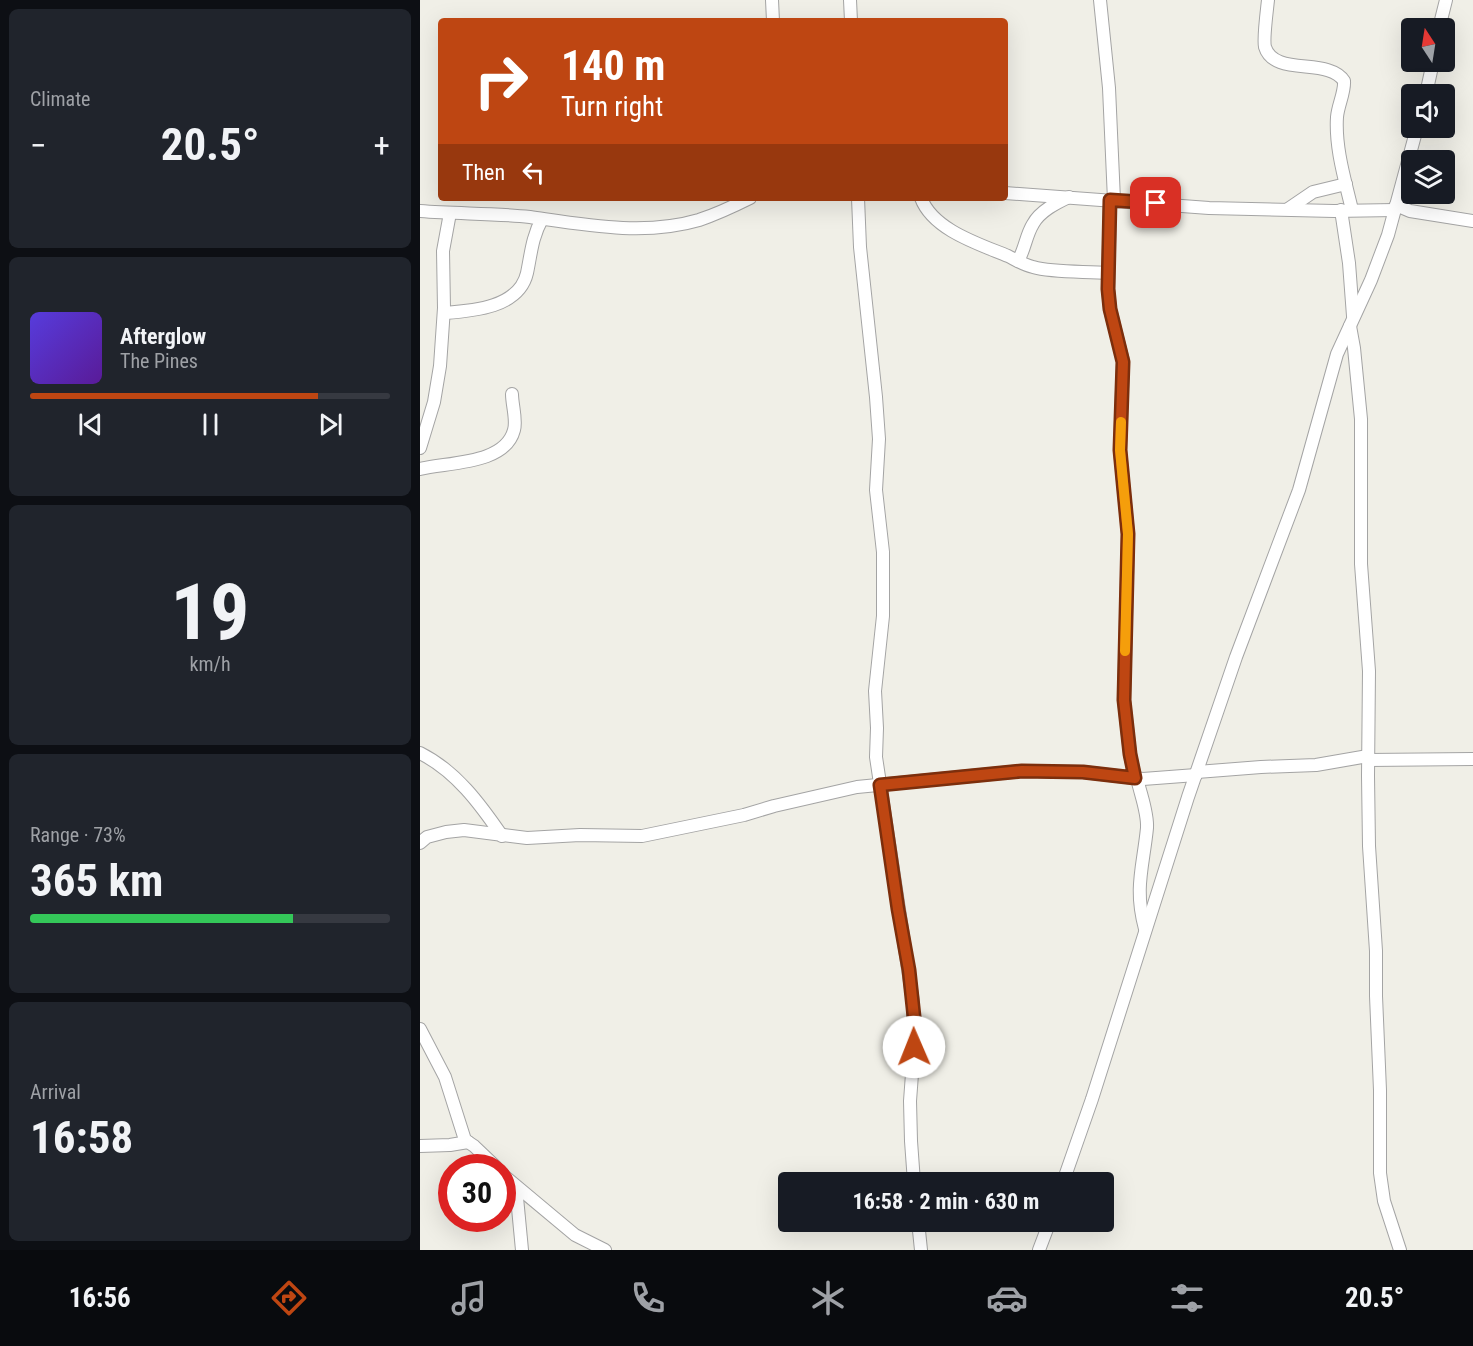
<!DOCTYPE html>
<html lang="en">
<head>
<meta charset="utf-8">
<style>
	body { margin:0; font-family:"Roboto Condensed",sans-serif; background:#20242c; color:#f1f3f6; height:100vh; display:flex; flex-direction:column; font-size:22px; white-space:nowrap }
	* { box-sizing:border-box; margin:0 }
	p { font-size:20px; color:#9ea1a6 }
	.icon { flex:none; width:33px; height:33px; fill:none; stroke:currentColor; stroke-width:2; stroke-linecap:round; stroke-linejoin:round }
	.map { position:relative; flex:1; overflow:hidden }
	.side { display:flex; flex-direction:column; gap:9px; padding:9px; background:#0d0f14; width:420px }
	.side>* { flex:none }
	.banner { position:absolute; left:18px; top:18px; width:570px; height:183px; border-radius:6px; box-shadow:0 6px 24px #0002; background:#be4612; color:#fff; overflow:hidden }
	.needle { width:39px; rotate:348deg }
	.tools { position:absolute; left:981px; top:18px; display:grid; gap:12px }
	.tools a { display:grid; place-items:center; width:54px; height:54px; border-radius:6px; background:#171b24; box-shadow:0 6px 24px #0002; font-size:30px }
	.speed { position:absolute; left:18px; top:1154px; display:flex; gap:12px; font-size:30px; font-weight:700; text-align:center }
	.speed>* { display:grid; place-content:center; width:78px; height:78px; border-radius:50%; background:#171b24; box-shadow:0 6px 24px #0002; line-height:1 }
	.speed .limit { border:9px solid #d22; background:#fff; color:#111 }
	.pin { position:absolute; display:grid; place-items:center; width:51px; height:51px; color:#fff; margin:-26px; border-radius:12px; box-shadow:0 3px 9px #0006 }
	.me { position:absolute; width:66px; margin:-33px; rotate:359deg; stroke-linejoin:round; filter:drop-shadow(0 0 4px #0008) }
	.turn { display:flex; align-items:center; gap:21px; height:126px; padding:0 24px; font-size:27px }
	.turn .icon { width:78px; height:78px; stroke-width:2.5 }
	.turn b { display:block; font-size:42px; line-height:51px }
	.then { display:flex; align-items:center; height:57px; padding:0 24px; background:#0003; gap:12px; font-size:22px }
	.big { font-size:45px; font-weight:700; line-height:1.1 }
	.side .card { flex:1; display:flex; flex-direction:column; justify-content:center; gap:9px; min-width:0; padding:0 21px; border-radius:9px; background:#20242c }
	.side .dial { align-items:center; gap:0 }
	.dial b { font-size:78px; line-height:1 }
	.song { display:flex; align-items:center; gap:18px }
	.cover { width:72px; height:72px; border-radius:9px; background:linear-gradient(135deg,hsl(250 70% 55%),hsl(270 70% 35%)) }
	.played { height:6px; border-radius:3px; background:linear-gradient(90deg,#be4612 80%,#363941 80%) }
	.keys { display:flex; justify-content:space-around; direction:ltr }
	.heat { display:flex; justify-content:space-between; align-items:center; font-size:33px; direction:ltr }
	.charge { height:9px; border-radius:4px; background:linear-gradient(90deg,#34c759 73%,#363941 0) }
	.trip { position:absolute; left:358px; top:1172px; width:336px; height:60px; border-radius:6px; background:#171b24; box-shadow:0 6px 24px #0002; font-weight:700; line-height:60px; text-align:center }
	.menu { display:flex; height:96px; justify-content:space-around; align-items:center; background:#090b0e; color:#9ea1a6 }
	.menu .icon { width:42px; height:42px }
	.menu .on { color:#be4612 }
	.menu b { font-size:27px; color:#f1f3f6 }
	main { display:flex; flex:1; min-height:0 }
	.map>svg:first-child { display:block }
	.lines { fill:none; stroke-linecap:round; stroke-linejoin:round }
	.street-casing { stroke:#a4a4a4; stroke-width:14 }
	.street { stroke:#fff; stroke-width:12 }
	.route-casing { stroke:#7c2e0c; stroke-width:15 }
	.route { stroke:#be4612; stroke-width:10 }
	.slow { stroke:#f59e0b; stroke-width:10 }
</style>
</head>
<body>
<main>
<section class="side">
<div class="card"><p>Climate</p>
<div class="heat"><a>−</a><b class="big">20.5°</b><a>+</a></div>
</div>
<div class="card">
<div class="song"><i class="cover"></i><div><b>Afterglow</b><p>The Pines</p></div></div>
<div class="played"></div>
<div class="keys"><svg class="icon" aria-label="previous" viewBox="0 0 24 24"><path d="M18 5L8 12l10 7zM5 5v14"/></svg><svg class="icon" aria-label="pause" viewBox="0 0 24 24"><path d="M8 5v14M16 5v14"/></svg><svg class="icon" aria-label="next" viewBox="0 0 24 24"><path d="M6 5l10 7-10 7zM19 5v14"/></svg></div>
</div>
<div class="card dial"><b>19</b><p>km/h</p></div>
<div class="card"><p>Range · 73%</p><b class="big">365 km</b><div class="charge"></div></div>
<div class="card"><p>Arrival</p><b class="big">16:58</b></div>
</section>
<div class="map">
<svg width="1053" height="1250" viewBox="0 0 1053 1250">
	<rect width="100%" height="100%" fill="#f0efe7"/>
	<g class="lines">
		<!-- street casing -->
		<g class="street-casing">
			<g id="street">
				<polyline points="352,0 353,21"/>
				<polyline points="430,0 431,21"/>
				<polyline points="680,0 689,88 694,200"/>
				<path d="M848 0C847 10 843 39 845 47 854 77 909 57 924 81 925 92 918 105 917 117 915 148 925 180 932 210"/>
				<polyline points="1019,28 1026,0"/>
				<polyline points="1006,94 1013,62"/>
				<polyline points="585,193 789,208 914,211 975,210"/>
				<polyline points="438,198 440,247 456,397 459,439 456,490 463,552 463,616 455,691 457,728 456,757 493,1002 494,1047 490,1101 491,1141 494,1182"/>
				<path d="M501 198C513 230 559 244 588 256 596 260 604 265 613 267 634 273 665 271 688 273"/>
				<polyline points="690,200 688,289 690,309 703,361 700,450 708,534 704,700 710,754 715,778"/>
				<polyline points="976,205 990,211 1053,221"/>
				<polyline points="868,209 893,192 926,184"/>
				<polyline points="921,210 929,263 933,316"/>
				<path d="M0 211C37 214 74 213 110 217 166 225 225 236 279 220 297 214 314 206 330 198"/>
				<path d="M598 261C605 249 606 235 613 224 620 211 636 203 649 197"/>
				<path d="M24 313C52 311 99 308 107 273 111 254 112 237 122 219"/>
				<polyline points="930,326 934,348 941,419 941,564 949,671 948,776 949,846 956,951 956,996 960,1090 960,1173 964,1201 980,1250"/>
				<polyline points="0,448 14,402 20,366 24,308 23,251 30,213"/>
				<path d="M0 469C27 462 85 465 94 430 97 420 92 405 92 394"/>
				<path d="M0 753C36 771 60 804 82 836"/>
				<polyline points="948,760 1053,759"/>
				<polyline points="777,772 841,767 896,765 948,756"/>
				<path d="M717 778C720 793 728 812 727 828 723 868 714 888 725 929"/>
				<polyline points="0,843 7,837 26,832 44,830 107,838 160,835 222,836 324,815 354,806 437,787 602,771 663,772 723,779 776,775"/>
				<polyline points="0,1029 25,1077 45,1140 54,1146 76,1167"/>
				<polyline points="0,1146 30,1145 48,1142"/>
				<polyline points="82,1174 155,1235 185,1250"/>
				<polyline points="643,1182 672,1099 768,797 816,657 879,490 917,354 951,280 968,235 997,128"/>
				<polyline points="96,1187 102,1250"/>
				<polyline points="498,1221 501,1250"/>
				<polyline points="619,1250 630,1221"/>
			</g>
		</g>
		<!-- street -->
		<use href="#street" class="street"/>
	</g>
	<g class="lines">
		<!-- route casing -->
		<g class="route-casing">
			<polyline id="route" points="494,1047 495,1026 489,970 478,909 460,785 602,771 663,772 715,778 710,754 704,700 708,534 700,450 703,362 690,309 688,289 690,200 736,203"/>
		</g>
		<!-- route -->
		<use href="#route" class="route"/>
		<!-- slow -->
		<polyline class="slow" points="701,422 700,450 708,534 705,651"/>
	</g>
</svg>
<div class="tools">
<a><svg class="needle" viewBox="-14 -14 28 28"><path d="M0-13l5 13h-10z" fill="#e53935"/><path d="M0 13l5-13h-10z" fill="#9ea1a6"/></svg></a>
<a><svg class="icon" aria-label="sound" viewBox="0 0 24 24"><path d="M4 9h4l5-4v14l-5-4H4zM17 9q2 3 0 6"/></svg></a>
<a><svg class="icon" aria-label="layers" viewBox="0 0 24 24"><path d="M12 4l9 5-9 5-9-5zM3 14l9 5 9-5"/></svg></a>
</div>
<div class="speed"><div class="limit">30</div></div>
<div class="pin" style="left:736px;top:203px;background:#d93025"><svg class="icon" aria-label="arrive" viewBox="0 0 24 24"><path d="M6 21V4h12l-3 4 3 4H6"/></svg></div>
<svg class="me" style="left:494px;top:1047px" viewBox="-20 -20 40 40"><circle r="19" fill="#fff"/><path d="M0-13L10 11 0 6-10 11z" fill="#be4612"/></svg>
<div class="trip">16:58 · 2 min · 630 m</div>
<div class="banner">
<div class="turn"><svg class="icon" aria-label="right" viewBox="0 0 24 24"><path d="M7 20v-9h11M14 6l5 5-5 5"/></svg><div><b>140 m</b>Turn right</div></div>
<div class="then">Then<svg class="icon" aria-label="left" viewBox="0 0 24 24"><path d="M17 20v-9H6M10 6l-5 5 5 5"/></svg></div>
</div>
</div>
</main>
<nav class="menu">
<b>16:56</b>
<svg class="icon on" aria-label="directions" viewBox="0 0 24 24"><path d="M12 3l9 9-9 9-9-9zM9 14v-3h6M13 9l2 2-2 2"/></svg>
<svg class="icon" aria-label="music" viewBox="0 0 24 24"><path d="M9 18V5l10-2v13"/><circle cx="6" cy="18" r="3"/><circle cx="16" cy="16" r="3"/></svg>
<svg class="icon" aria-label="phone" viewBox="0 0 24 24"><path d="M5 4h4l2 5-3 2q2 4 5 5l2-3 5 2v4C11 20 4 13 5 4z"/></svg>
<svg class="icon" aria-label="climate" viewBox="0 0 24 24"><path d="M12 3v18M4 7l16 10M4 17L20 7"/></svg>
<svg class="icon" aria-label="car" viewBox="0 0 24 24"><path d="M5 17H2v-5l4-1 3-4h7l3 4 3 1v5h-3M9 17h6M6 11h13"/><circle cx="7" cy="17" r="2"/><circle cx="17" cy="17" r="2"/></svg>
<svg class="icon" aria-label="filters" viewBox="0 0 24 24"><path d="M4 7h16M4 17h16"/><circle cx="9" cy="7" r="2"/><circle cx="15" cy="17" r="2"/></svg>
<b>20.5°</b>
</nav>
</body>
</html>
